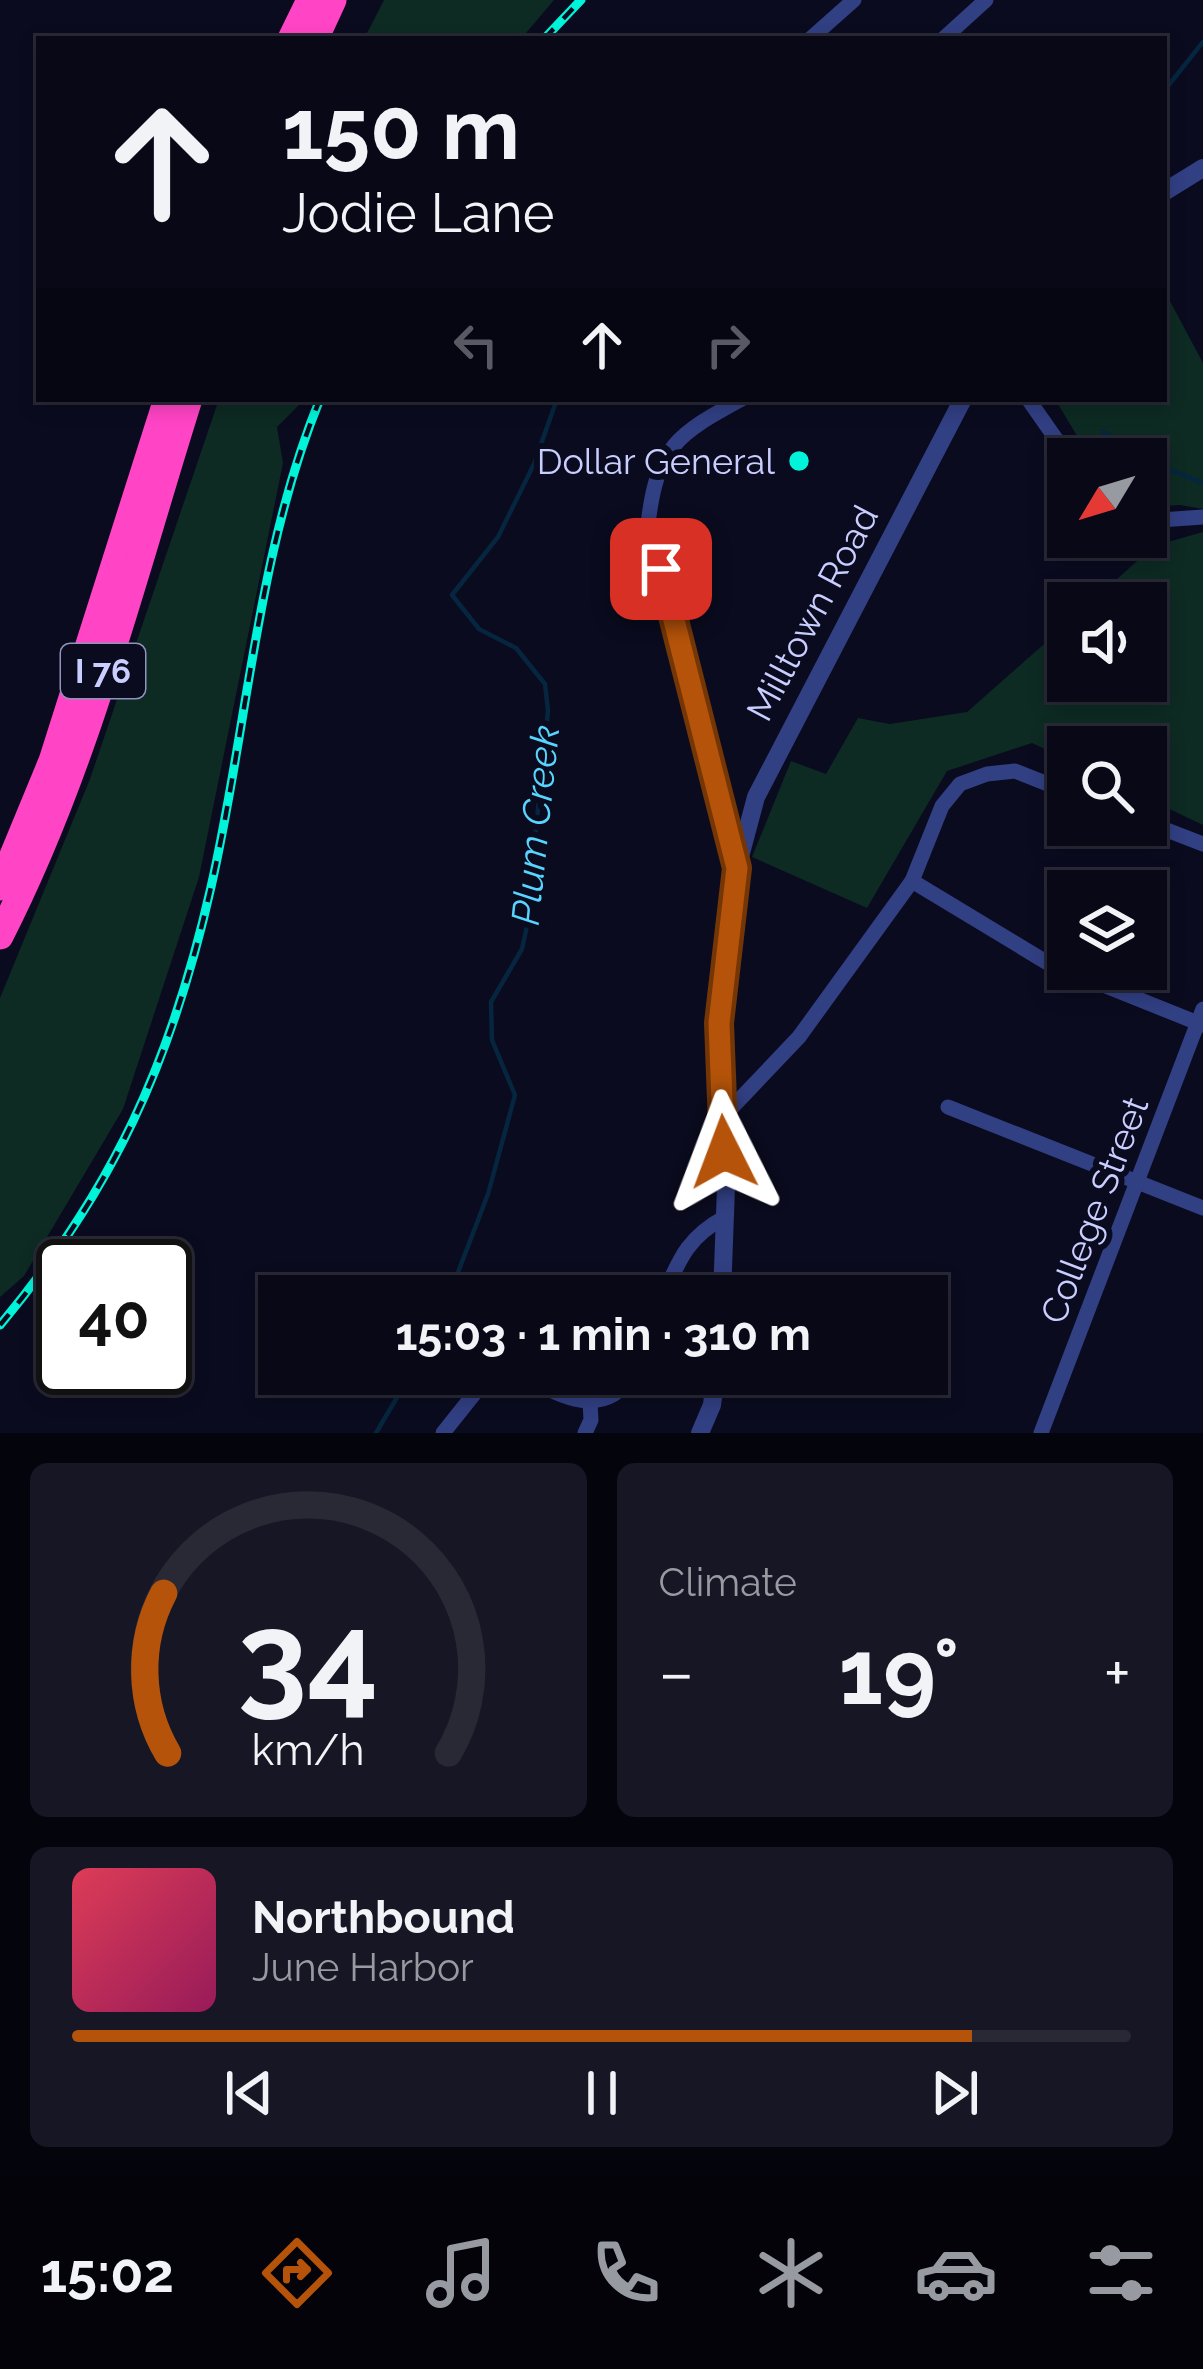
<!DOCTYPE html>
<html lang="en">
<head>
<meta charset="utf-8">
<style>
	body { margin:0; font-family:Raleway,sans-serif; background:#161624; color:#f1f3f6; height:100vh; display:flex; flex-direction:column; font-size:45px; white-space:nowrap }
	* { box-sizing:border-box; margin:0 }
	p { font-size:39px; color:#989aa1 }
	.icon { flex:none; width:66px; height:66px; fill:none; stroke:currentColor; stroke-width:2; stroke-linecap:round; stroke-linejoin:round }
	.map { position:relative; height:1433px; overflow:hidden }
	.panel { display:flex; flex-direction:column; gap:30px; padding:30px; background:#04040d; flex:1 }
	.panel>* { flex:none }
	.banner { position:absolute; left:36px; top:36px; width:1131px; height:366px; border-radius:0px; box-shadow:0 6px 18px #0003,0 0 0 3px #292936; background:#080817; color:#f1f3f6; overflow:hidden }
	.needle { width:78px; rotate:232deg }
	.buttons { position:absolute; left:1047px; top:438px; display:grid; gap:24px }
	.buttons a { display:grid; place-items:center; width:120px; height:120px; border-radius:0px; background:#080817; box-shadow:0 6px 18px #0003,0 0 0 3px #292936; font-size:60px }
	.speed { position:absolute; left:36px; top:1239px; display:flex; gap:24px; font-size:60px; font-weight:700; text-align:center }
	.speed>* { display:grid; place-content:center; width:156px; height:156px; border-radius:50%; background:#080817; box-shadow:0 6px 18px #0003,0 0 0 3px #292936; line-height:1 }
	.speed .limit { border:6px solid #111; border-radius:18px; background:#fff; color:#111 }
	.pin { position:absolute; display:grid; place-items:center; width:102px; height:102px; color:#fff; margin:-51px; border-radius:24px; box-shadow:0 6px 18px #0006 }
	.me { position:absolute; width:132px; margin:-66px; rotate:357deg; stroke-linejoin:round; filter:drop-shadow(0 0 9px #0008) }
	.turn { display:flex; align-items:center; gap:42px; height:252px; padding:0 48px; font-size:54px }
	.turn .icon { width:156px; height:156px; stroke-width:2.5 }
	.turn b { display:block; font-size:84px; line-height:102px }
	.lanes { display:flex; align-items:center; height:114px; padding:0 48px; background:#0003; justify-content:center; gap:60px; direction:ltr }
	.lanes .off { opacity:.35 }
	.big { font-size:90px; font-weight:700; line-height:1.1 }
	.panel .card { flex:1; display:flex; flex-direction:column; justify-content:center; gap:18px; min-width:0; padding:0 42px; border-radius:18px; background:#161624 }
	.panel .dial { align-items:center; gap:0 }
	.dial svg { height:312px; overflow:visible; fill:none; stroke:#292936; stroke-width:7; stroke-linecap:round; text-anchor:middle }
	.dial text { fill:#f1f3f6; stroke:none }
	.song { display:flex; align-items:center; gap:36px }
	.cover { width:144px; height:144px; border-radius:18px; background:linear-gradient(135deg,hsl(350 70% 55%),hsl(330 70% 35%)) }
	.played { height:12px; border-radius:6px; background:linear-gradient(90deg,#b45309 85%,#292936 85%) }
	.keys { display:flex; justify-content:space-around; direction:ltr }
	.heat { display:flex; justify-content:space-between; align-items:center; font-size:66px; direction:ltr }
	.panel .tiles { flex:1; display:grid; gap:30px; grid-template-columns:1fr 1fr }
	.card:last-child { grid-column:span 2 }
	.trip { position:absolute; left:258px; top:1275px; width:690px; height:120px; border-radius:0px; background:#080817; box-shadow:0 6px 18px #0003,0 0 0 3px #292936; font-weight:700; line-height:120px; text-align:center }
	.menu { display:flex; height:192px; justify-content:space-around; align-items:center; background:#030309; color:#989aa1 }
	.menu .icon { width:84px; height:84px }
	.menu .on { color:#b45309 }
	.menu b { font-size:54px; color:#f1f3f6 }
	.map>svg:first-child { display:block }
	.green { fill:#0d2a23 }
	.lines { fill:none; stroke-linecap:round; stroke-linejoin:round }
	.stream { stroke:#05263e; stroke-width:4.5 }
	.minor { stroke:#313f83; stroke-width:15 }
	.tertiary { stroke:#313f83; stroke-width:18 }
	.motorway { stroke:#ff44c5; stroke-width:27 }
	.rail-casing { stroke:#00f4d9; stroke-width:9 }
	.rail { stroke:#0a0b1f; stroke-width:4.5; stroke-dasharray:14; stroke-linecap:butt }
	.route-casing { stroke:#753606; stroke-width:30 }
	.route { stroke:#b45309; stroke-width:21 }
	.poi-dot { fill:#00f4d9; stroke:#0a0b1f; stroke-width:4.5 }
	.labels { text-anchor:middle; stroke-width:12; stroke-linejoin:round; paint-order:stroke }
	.shield { fill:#0a0b1f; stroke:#9094bc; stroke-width:3 }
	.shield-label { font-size:33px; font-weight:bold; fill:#c9ceff }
	.poi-label { font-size:36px; fill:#c9ceff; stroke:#0a0b1f; text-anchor:end }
	.street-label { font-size:36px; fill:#c9ceff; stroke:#0a0b1f }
	.water-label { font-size:39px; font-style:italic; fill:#57d5ff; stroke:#0a0b1f }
</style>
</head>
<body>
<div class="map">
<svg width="1203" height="1433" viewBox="0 0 1203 1433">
	<rect width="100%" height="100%" fill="#0a0b1f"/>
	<!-- green -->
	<g class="green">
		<polygon points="384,0 554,0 521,39 364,39"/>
		<polygon points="1164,290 1203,363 1203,509 1180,505 1146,507 1146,459 1091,459 1055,399 1164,399"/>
		<polygon points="219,399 305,399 277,427 283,463 199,877 123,1109 24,1276 0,1297 0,998 90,779"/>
		<polygon points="1203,532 1203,825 1146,798 1146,747 1068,747 1068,760 1032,743 947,771 867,908 752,857 791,761 826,774 858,718 890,724 967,712 1068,623 1068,681 1146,681 1146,603 1090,603 1154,546"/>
	</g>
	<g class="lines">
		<!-- stream -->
		<g class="stream">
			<polyline points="1164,91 1203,42"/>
			<polyline points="1103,432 1120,442 1133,459"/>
			<polyline points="1146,473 1173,471 1203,483"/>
			<polyline points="452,1288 488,1194 515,1095 492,1040 491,1002 522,949 535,889 535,839 548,711 545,684 516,648 479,629 452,595 498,537 534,464 557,399"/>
			<polyline points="376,1433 411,1374"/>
		</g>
		<!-- minor -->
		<g class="minor">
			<polyline points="810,39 854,0"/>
			<polyline points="943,39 986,0"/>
			<polyline points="1028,399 1070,459"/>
			<polyline points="1146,521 1203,517"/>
			<polyline points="1146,822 1203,844"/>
			<path d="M737 868 648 524C657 447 677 434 742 399"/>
			<polyline points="912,881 1046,962 1203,1025"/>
			<polyline points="948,1107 1203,1208"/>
			<polyline points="722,1118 799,1037 912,881 942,806 960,784 987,774 1015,771 1068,792"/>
			<polyline points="426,1280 458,1296"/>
			<path d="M663 1296C680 1258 688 1237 725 1217"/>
			<path d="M524 1374C559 1399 606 1419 633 1374"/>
			<polyline points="443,1433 490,1374"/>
			<polyline points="585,1433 591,1420 590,1402"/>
			<polyline points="1041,1433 1203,1009"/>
		</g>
		<!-- tertiary -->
		<g class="tertiary">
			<polyline points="1164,192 1203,168"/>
			<polyline points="722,1296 726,1187 719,1023 737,868 756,797 963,399"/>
			<polyline points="700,1433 712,1405 716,1374"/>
		</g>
		<!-- motorway -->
		<g class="motorway">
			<polyline points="291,39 310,0"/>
			<polyline points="315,39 333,0"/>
			<polyline points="0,887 52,761 167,399"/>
			<path d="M0 936C86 768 132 579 189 399"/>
		</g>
		<!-- rail casing -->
		<g class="rail-casing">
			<g id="rail">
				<polyline points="544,39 581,0"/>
				<path d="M0 1325C114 1189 172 1060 211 887 248 725 256 555 320 399"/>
			</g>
		</g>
		<!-- rail -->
		<use href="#rail" class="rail"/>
	</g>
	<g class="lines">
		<!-- route casing -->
		<g class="route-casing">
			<polyline id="route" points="661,569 737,868 719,1023 724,1152"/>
		</g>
		<!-- route -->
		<use href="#route" class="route"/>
	</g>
	<!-- markers -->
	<circle class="poi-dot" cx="799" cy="461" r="12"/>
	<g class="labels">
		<!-- shield labels -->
		<rect class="shield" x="61" y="644" width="84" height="54" rx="9"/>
		<g class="shield-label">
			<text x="103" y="683">I 76</text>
		</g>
		<!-- poi labels -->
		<g class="poi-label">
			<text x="775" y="474">Dollar General</text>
		</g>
		<!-- street labels -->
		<g class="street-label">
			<text transform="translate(812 613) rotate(-62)" y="13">Milltown Road</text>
			<text transform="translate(1094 1210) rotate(-69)" y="13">College Street</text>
		</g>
		<!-- water labels -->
		<g class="water-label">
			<text transform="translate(535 825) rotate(-84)" y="14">Plum Creek</text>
		</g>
	</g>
</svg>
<div class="buttons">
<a><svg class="needle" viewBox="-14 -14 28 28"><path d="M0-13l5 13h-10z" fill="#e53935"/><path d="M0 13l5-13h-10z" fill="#989aa1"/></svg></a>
<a><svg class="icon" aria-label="sound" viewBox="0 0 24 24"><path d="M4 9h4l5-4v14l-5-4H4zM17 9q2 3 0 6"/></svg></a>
<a><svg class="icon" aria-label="search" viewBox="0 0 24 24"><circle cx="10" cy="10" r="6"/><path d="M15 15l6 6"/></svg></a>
<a><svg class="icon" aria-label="layers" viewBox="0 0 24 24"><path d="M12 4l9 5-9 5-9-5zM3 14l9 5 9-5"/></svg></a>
</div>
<div class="speed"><div class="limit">40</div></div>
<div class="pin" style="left:661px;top:569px;background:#d93025"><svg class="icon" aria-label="arrive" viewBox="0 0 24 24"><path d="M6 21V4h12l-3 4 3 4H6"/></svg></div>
<svg class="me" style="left:724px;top:1152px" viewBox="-20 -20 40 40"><path d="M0-17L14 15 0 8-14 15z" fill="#b45309" stroke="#fff" stroke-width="4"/></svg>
<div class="trip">15:03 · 1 min · 310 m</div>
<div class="banner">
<div class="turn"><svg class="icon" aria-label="ahead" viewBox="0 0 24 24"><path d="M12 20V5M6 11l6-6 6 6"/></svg><div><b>150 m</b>Jodie Lane</div></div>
<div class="lanes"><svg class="icon off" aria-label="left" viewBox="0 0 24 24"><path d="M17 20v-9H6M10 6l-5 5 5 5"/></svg><svg class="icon" aria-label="ahead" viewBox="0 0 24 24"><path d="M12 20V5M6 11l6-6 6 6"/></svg><svg class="icon off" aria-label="right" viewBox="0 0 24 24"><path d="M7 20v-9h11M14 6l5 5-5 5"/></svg></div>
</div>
</div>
<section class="panel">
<div class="tiles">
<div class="card dial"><svg viewBox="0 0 100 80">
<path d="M14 69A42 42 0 1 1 86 69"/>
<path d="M14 69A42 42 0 0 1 13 28" stroke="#b45309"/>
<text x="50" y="56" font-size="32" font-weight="700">34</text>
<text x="50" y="72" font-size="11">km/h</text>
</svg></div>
<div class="card"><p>Climate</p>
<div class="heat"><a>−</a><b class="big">19°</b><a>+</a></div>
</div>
<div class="card">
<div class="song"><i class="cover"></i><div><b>Northbound</b><p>June Harbor</p></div></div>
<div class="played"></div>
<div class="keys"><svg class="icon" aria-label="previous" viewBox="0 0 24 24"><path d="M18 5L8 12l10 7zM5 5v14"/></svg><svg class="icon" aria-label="pause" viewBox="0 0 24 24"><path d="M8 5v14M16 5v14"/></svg><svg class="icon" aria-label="next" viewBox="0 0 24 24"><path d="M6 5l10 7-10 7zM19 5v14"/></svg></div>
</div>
</div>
</section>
<nav class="menu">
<b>15:02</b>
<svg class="icon on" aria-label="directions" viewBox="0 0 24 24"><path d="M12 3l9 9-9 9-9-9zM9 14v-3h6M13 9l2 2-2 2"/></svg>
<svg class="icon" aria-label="music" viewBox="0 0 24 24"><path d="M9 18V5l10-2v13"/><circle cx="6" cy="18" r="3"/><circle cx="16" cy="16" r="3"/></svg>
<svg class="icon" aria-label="phone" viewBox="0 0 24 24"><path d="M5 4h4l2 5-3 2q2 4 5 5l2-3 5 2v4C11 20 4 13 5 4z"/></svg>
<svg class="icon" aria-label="climate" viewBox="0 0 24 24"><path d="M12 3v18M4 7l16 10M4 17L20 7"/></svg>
<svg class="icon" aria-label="car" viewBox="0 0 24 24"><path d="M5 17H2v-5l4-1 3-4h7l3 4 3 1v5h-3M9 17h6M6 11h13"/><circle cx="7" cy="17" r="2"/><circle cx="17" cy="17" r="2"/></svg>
<svg class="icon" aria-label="filters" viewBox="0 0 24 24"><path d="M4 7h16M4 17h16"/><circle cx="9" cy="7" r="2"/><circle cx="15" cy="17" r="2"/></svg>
</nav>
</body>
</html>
